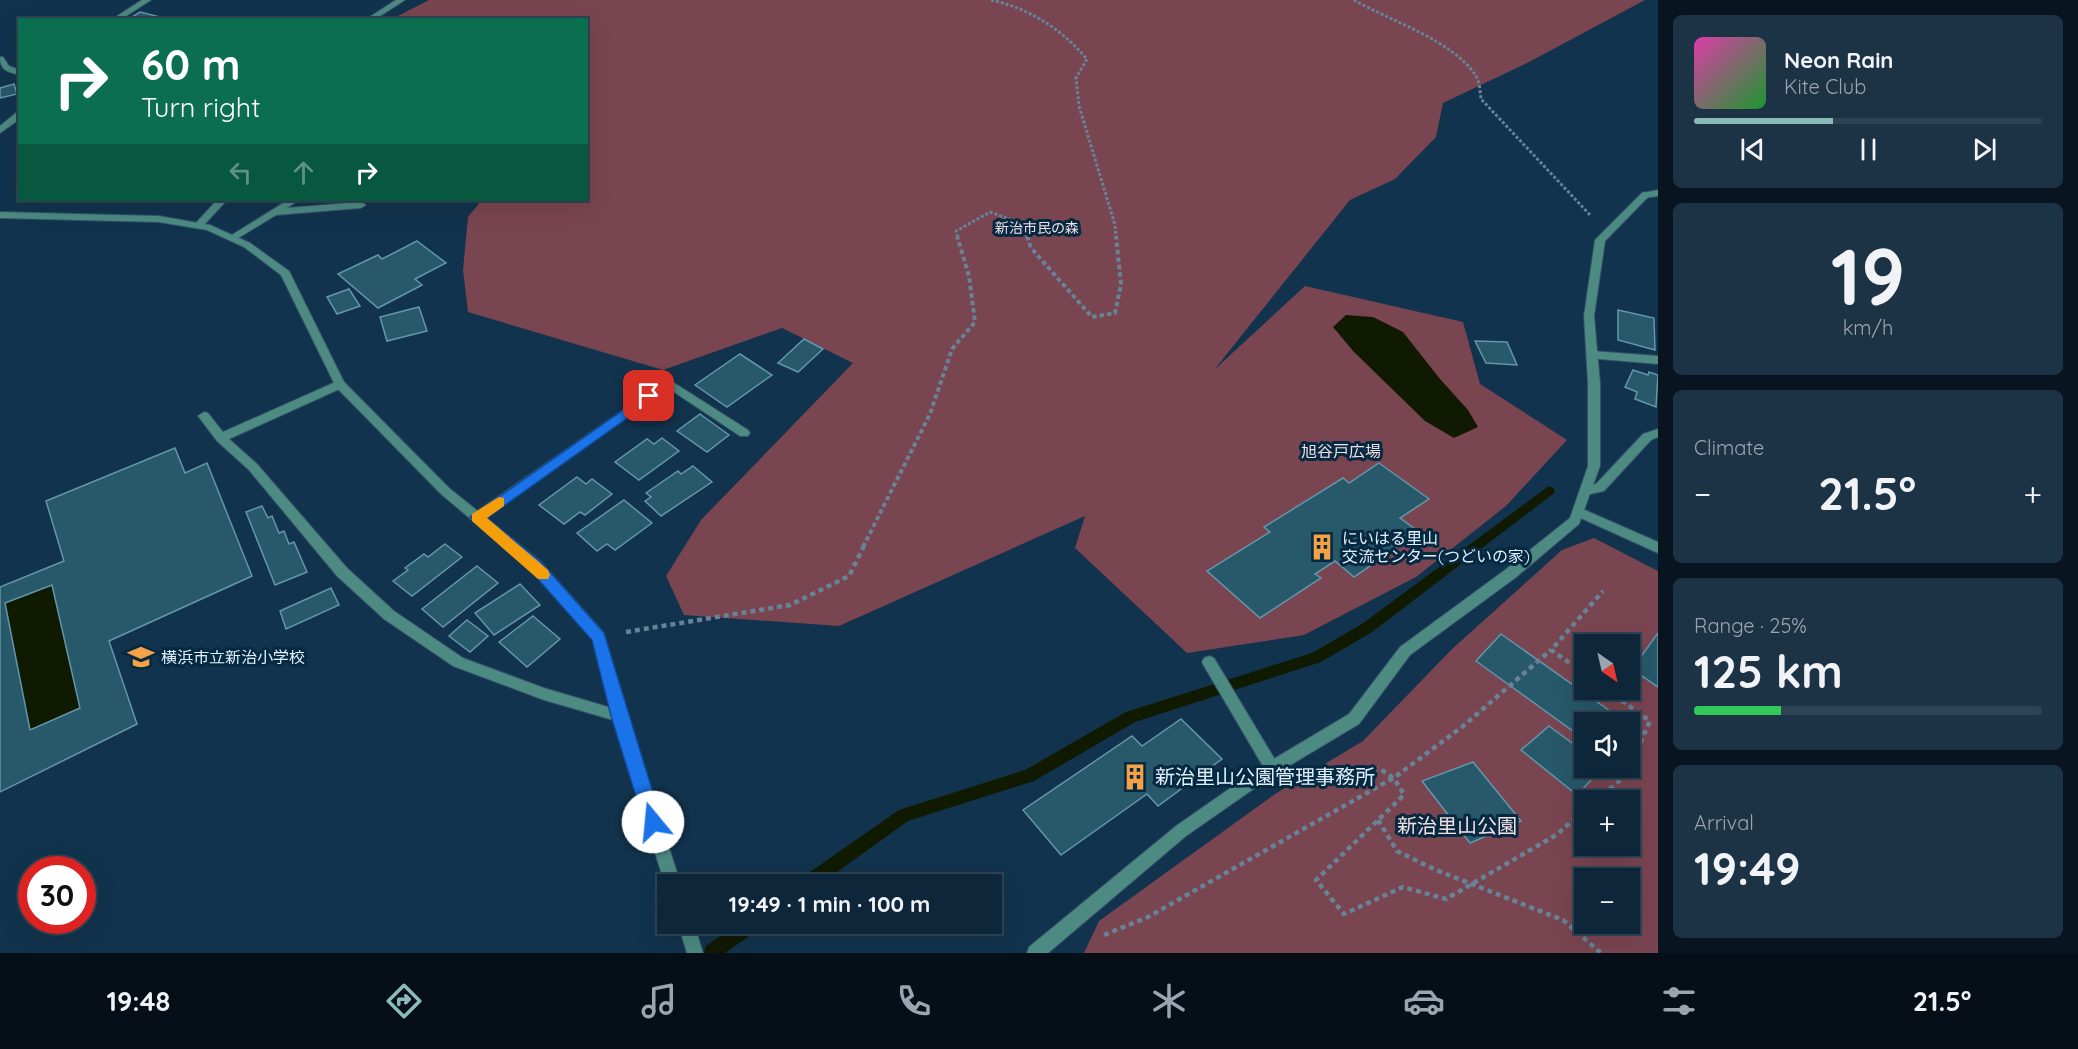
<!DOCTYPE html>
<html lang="en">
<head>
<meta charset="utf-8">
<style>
	body { margin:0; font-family:Quicksand,"Noto Sans JP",sans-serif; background:#1c3245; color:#f1f3f6; height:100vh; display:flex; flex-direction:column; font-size:22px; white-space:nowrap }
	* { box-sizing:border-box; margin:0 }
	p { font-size:20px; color:#9ba5af }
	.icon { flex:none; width:33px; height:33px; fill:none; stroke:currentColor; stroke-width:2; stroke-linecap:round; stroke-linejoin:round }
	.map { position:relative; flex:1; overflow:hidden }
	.side { display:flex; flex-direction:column; gap:15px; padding:15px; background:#081520; width:420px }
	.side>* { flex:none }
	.hud { position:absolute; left:18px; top:18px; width:570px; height:183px; border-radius:0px; box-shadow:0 6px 24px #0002,0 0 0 2px #2e4354; background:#0b6e4f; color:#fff; overflow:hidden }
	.needle { width:39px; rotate:146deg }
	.fabs { position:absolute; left:1574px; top:634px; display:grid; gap:12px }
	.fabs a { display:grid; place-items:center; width:66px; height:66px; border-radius:0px; background:#0e263a; box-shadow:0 6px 24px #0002,0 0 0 2px #2e4354; font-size:30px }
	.speed { position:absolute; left:18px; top:856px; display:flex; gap:12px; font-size:30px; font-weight:700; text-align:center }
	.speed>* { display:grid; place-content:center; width:78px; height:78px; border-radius:50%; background:#0e263a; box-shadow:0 6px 24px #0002,0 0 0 2px #2e4354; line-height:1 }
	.speed .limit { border:9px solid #d22; background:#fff; color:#111 }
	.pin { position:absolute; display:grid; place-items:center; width:51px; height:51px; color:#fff; margin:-26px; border-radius:12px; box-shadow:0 3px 9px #0006 }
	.me { position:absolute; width:66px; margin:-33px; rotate:343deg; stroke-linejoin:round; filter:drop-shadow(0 0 4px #0008) }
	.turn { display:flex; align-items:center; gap:21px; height:126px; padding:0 24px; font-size:27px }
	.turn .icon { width:78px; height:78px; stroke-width:2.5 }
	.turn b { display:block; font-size:42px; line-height:51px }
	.lanes { display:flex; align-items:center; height:57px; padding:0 24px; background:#0003; justify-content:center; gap:30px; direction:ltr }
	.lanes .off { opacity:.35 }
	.big { font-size:45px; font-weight:700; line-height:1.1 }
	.side .card { flex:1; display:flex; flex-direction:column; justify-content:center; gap:9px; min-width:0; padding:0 21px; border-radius:9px; background:#1c3245 }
	.side .dial { align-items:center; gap:0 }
	.dial b { font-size:78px; line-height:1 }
	.song { display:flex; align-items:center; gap:18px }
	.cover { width:72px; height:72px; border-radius:9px; background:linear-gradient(135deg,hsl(320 70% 55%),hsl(130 70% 35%)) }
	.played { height:6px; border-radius:3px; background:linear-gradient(90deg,#8bbbb9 40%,#2e4354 40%) }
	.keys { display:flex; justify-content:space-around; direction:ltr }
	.heat { display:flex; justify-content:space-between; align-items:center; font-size:33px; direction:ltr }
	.charge { height:9px; border-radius:4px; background:linear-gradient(90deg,#34c759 25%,#2e4354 0) }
	.trip { position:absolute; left:657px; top:874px; width:345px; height:60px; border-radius:0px; background:#0e263a; box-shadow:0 6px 24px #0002,0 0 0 2px #2e4354; font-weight:700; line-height:60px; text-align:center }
	.tabs { display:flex; height:96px; justify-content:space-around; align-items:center; background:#060f17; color:#9ba5af }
	.tabs .icon { width:42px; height:42px }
	.tabs .on { color:#8bbbb9 }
	.tabs b { font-size:27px; color:#f1f3f6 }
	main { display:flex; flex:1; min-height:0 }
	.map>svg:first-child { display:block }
	.green { fill:#794551; fill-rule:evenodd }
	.water { fill:#101a00 }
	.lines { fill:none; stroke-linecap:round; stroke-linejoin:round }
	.stream { fill:#101a00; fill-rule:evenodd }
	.building { fill:#27596b; stroke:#6496aa; stroke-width:1.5; fill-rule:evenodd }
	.lane-casing { stroke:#335169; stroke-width:2 }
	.street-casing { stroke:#335169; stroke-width:2 }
	.path-far2 { stroke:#688296; stroke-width:3; stroke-dasharray:3 2; stroke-linecap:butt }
	.path-far1 { stroke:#688296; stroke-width:4; stroke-dasharray:4.5 3; stroke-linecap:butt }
	.path { stroke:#688296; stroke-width:4.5; stroke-dasharray:5 4; stroke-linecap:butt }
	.lane { fill:#4c8a82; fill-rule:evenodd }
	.street { fill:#4c8a82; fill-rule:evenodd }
	.route { fill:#1a73e8; stroke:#114b97; stroke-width:1.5 }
	.slow { fill:#f59e0b }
	.labels { text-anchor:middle; stroke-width:6; stroke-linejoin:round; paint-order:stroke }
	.far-park-label { font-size:14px; fill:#f3dee2; stroke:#062942 }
	.park-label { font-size:16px; fill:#f3dee2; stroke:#062942 }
	.poi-label { font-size:16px; fill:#e0effc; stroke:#062942; text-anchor:start }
	.near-poi-label { font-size:20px; fill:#e0effc; stroke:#062942; text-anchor:start }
	.near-park-label { font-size:20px; fill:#f3dee2; stroke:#062942 }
</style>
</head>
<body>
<main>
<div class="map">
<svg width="1658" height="953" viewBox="0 0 1658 953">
	<rect width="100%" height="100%" fill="#12334d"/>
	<!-- green -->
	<g class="green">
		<polygon points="429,0 1645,0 1529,62 1443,103 1436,137 1395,179 1350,200 1214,370 1305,286 1463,322 1480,384 1567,440 1506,506 1416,577 1304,635 1187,653 1075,548 1085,516 839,626 684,615 666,576 701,520 853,363 782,328 663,370 468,312 463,270 468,217 482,200 586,200 586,20 394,18"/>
		<path d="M1594 538 1658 571V953H1084L1099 921 1275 794 1363 741 1452 649 1562 550ZM1584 645H1629V690H1584ZM1584 723H1629V768H1584ZM1584 801H1629V846H1584ZM1584 879H1629V924H1584Z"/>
	</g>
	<!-- water -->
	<g class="water">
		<polygon points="1346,315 1373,317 1403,332 1440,379 1468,410 1478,427 1454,438 1425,421 1354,352 1333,327"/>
		<polygon points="52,585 80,708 30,730 5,603"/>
	</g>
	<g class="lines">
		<!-- stream -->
		<g class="stream">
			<polygon points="1549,486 1553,488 1555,491 1553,494 1372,632 1321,662 1135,722 1034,781 908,821 819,885 798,885 800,879 899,810 1025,770 1126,712 1312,653 1362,624"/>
			<polygon points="738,924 760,924 758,930 725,953 704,953 706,946"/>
		</g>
	</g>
	<!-- building -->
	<g class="building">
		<polygon points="140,12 156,16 149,20 127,20"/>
		<polygon points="14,84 17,94 0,98 0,88"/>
		<polygon points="417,241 446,263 415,279 422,285 378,308 338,274 378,255 382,259"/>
		<polygon points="349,289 360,306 337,314 327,297"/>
		<polygon points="419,307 427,331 387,341 380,317"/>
		<polygon points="1618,310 1654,318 1655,350 1618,340"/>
		<polygon points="804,339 823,349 798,372 778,363"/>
		<polygon points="1475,341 1507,342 1517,365 1486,363"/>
		<polygon points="740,354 772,375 727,407 695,385"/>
		<polygon points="1633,370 1648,375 1649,372 1658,375 1656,407 1635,399 1637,392 1625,387"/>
		<polygon points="700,414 729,435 707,452 677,431"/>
		<polygon points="662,438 679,451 639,480 615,462 647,439 654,444"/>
		<path d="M175 448 185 473 207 463 252 576 109 641 137 724 0 792V587L64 561 46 501ZM52 585 80 708 30 730 5 603Z"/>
		<polygon points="1379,463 1429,499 1400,518 1419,532 1354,577 1335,561 1315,574 1321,578 1260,618 1207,571 1270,532 1264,527 1343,478 1349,483"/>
		<polygon points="693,466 712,482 661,516 645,501 651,497 646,493 678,471 681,474"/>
		<polygon points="577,477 586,484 592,479 612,494 585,515 580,512 564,524 539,505"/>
		<polygon points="624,500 652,523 615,550 607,544 597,551 577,533"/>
		<polygon points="262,506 268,518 272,516 279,533 284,531 289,544 294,542 307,572 275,585 246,512"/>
		<polygon points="445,544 462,557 412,596 393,581 408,570 405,568 424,554 428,557"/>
		<polygon points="477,566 498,583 443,627 422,609"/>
		<polygon points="520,584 540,605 494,635 475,613"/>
		<polygon points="331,588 339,605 286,629 280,611"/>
		<polygon points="533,616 560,639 527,667 499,642"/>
		<polygon points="467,620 488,636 470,652 449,636"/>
		<polygon points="1658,633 1658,687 1632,669"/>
		<polygon points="1501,634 1617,716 1611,723 1584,723 1584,739 1476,661"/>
		<polygon points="1181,719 1222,759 1158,806 1147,794 1061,855 1023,810 1132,736 1142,746"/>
		<polygon points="1549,726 1584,752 1584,768 1602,768 1577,795 1521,750"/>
		<polygon points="1473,762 1521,821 1470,843 1422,781"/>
	</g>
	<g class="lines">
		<!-- lane casing -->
		<g class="lane-casing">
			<g id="lane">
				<polygon points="142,0 151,0 120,20 111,20"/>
				<polygon points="396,0 405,0 374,20 365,20"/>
				<path d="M0 57H3L9 66 20 70V75C7 72 0 70 0 57Z"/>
				<polygon points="17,112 20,112 20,119 0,133 0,126"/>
				<polygon points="1658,190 1658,196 1645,198 1640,195 1642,193"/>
				<polygon points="217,200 227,200 201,228 195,228 195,224"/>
				<polygon points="288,200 299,200 287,208 361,202 366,205 361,208 276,215 235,240 232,241 227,238"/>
				<polygon points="1592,351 1658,356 1658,364 1588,358 1587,355 1588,352"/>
				<polygon points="668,379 748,430 750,433 748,436 740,436 668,388 481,520 473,520 471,517 473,514"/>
				<polygon points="340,380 346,384 344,387 229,439 257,464 347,568 394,611 463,658 544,688 625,712 627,716 625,720 620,722 544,700 453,666 384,619 337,576 249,470 217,441 198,416 204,412 208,413 223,432"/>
				<polygon points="1658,429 1658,437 1651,440 1604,491 1586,495 1582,493 1580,490 1582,487 1596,484 1643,434"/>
				<polygon points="1578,507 1658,542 1658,553 1574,515 1572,512 1574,509"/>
				<polygon points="1209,656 1214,658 1277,763 1279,768 1277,773 1272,775 1267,773 1204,666 1202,662 1204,658"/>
			</g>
		</g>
		<!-- street casing -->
		<g class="street-casing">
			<g id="street">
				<polygon points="1645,192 1650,195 1648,197 1605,241 1594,316 1600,383 1600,466 1579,524 1515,578 1410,655 1359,724 1272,776 1186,836 1048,953 1027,953 1029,947 1176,826 1262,766 1349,714 1400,647 1505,570 1570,518 1588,466 1588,383 1584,316 1595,240 1642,193"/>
				<polygon points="0,212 159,216 210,225 250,243 289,271 344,382 449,488 540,561 604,633 627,716 681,885 668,885 668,891 665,885 613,716 593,640 530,569 441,494 336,387 281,275 244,247 207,230 159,222 0,218"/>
				<polygon points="678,924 694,924 703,953 687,953"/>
			</g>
		</g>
		<!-- path-far2 -->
		<g class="path-far2">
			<path d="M991 0C1031 9 1061 29 1087 59L1076 78 1079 106 1115 225 1116 237"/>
			<path d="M1354 0C1390 21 1453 40 1476 76 1480 83 1480 92 1481 99L1591 216"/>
			<polyline points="958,237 956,231 990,212 1023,224 1027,237"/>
		</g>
		<!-- path-far1 -->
		<g class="path-far1">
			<polyline points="1027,236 1031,248 1092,317 1115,313 1121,284 1116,236"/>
			<polyline points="863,547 930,414 952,349 975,322 969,276 957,236"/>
		</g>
		<!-- path -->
		<g class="path">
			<polyline points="626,632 790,605 849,576 864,546"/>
			<polyline points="1584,673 1551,650 1603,591"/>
			<polyline points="1607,690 1650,721 1629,768"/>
			<path d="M1319 774C1359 776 1381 750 1404 795L1316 880 1344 914 1403 887 1446 899 1556 835 1584 811"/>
			<polyline points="1596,801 1625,776 1629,768"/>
			<polyline points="1378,820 1397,851 1436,870 1563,920 1601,953"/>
			<polyline points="1104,935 1148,917 1395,777 1462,727 1551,650"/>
		</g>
		<!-- lane -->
		<use href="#lane" class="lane"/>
		<!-- street -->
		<use href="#street" class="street"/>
	</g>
	<!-- route -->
	<polygon class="route" points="649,392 655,396 654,399 487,518 540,561 604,633 662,822 659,828 653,830 647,828 644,822 611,716 592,640 529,569 470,517"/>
	<!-- slow -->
	<polygon class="slow" points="499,497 504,498 504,506 487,518 548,570 550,575 548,579 538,579 472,521 472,514"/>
	<!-- icons -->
	<defs>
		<g id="building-bare" transform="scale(2.07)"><path d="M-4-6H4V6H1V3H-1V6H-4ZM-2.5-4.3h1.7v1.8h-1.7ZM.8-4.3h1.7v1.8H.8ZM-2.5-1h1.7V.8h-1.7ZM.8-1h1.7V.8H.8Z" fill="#f5a246" stroke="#062942" stroke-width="2.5" paint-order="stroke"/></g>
		<g id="school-bare" transform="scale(2.07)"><path d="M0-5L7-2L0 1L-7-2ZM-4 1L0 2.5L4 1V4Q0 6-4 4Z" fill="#f5a246" stroke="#062942" stroke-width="2.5" paint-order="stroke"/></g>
	</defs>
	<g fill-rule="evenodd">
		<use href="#building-bare" x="1322" y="547"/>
		<use href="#school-bare" x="141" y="657"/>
		<use href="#building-bare" x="1135" y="777"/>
	</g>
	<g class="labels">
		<!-- far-park labels -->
		<g class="far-park-label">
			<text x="1037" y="233">新治市民の森</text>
		</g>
		<!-- park labels -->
		<g class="park-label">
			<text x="1341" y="457">旭谷戸広場</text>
		</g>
		<!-- poi labels -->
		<g class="poi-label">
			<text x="1342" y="544">にいはる里山<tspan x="1342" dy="18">交流センター(つどいの家)</tspan></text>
			<text x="161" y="663">横浜市立新治小学校</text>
		</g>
		<!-- near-poi labels -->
		<g class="near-poi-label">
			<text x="1155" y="784">新治里山公園管理事務所</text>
		</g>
		<!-- near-park labels -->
		<g class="near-park-label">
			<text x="1457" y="833">新治里山公園</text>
		</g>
	</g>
</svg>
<div class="fabs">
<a><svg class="needle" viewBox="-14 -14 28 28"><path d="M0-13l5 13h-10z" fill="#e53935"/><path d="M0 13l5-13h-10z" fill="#9ba5af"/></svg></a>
<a><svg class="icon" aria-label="sound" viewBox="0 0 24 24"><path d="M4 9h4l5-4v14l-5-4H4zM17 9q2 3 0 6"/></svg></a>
<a>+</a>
<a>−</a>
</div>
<div class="speed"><div class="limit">30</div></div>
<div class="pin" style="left:649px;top:396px;background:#d93025"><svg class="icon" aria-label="arrive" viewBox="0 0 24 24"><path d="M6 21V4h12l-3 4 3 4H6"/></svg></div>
<svg class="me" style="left:653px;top:822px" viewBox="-20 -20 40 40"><circle r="19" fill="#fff"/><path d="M0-13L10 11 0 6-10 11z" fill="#1a73e8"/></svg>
<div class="trip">19:49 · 1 min · 100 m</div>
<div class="hud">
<div class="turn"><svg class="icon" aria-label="right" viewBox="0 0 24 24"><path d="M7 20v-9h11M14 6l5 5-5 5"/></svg><div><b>60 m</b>Turn right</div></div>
<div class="lanes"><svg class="icon off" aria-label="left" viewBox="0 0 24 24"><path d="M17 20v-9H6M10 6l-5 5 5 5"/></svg><svg class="icon off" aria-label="ahead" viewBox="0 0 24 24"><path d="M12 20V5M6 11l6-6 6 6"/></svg><svg class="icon" aria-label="right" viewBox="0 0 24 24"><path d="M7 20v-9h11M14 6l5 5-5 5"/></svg></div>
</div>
</div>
<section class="side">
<div class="card">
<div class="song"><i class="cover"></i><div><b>Neon Rain</b><p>Kite Club</p></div></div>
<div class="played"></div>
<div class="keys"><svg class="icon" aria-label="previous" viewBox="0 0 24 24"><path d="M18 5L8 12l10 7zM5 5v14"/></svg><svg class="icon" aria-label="pause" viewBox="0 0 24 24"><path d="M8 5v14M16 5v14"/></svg><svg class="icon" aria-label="next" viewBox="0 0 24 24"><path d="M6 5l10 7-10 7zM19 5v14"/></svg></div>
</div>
<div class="card dial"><b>19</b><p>km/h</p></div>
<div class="card"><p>Climate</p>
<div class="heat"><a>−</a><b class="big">21.5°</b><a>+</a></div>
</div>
<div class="card"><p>Range · 25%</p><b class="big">125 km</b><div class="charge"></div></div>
<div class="card"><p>Arrival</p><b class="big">19:49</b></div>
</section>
</main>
<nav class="tabs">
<b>19:48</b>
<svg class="icon on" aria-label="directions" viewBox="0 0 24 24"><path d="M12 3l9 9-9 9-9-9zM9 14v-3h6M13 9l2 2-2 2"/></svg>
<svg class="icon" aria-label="music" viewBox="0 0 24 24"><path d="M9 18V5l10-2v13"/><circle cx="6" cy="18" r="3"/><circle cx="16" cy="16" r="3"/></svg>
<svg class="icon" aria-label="phone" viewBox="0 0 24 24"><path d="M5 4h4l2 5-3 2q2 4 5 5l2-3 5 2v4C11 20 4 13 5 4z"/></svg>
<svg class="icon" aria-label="climate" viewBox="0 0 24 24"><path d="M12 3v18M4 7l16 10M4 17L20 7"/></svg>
<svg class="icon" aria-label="car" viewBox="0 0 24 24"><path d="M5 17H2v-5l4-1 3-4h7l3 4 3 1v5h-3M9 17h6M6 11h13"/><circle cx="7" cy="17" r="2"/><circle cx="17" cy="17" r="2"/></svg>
<svg class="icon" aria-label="filters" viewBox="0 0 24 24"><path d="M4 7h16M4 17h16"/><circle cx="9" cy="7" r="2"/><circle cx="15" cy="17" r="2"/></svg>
<b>21.5°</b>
</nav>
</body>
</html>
